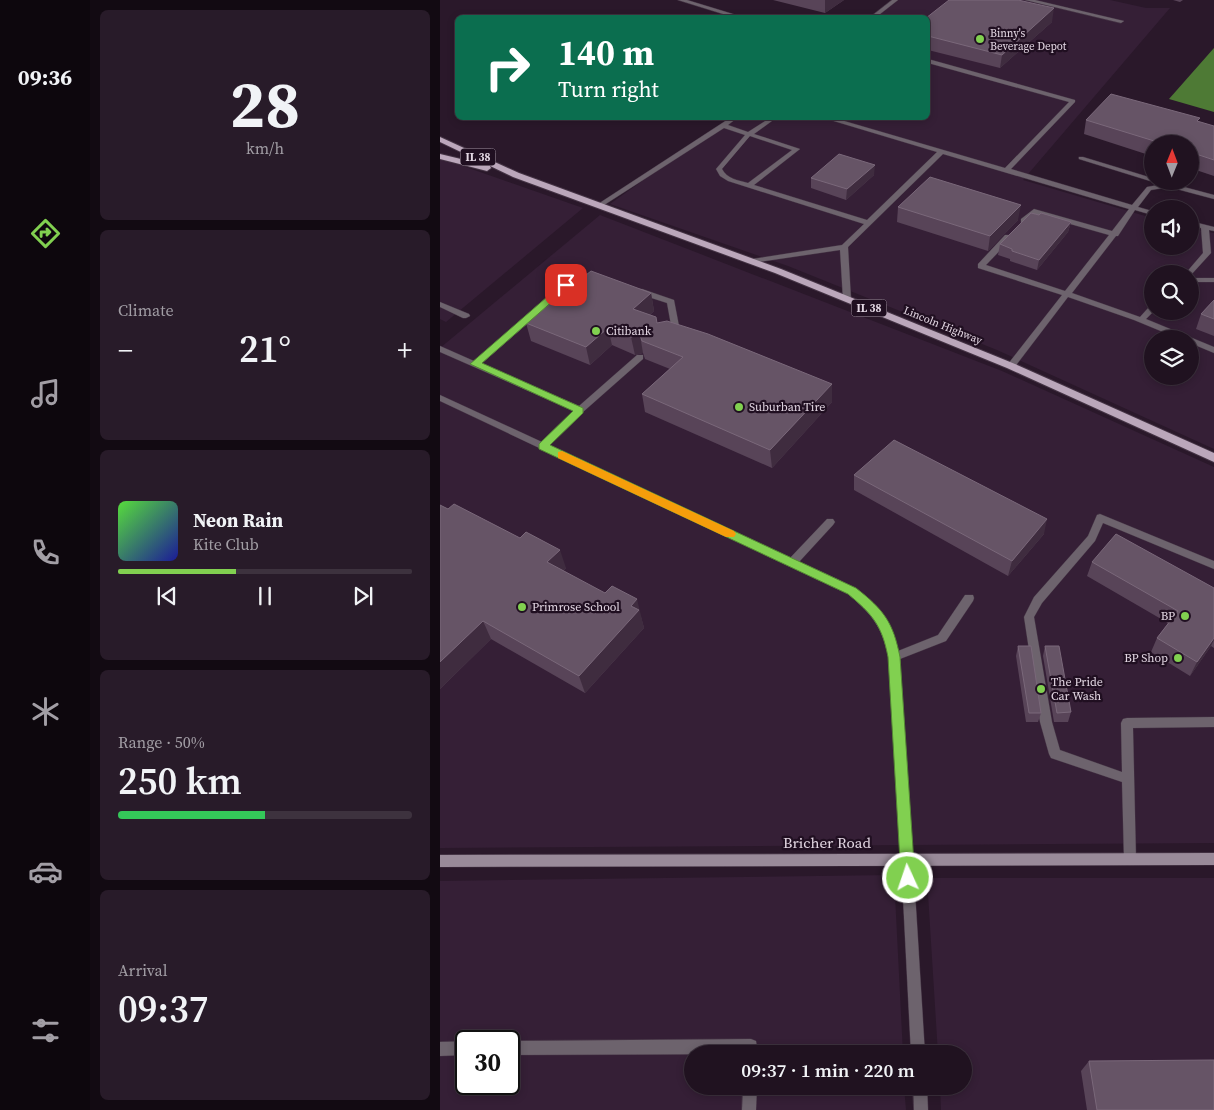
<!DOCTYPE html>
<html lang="en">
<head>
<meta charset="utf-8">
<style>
	body { margin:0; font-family:"Source Serif 4",serif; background:#281b29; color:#f1f3f6; height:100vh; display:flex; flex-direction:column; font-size:19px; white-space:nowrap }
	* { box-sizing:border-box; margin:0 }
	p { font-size:16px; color:#a29ea5 }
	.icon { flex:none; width:28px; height:28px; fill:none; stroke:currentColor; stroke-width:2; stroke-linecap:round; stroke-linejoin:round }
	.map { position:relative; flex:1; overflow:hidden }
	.side { display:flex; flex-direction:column; gap:10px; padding:10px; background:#120a12; width:350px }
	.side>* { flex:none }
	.hud { position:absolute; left:15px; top:15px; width:475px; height:105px; border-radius:8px; box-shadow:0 2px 8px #0003,0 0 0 1px #3d323e; background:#0b6e4f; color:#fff; overflow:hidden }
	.needle { width:32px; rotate:1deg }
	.tools { position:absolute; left:704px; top:135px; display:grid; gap:10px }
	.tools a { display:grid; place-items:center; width:55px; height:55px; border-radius:50%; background:#201220; box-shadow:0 2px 8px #0003,0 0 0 1px #3d323e; font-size:25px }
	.speed { position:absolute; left:15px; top:1030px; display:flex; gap:10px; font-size:25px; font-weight:700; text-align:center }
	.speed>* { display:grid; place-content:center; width:65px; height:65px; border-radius:50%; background:#201220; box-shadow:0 2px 8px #0003,0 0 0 1px #3d323e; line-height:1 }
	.speed .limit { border:2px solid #111; border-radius:8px; background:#fff; color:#111 }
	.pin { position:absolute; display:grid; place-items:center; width:42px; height:42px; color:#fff; margin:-21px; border-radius:10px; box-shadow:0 2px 8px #0006 }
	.me { position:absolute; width:55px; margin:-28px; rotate:357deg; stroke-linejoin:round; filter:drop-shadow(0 0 4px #0008) }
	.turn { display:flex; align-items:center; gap:18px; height:105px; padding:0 20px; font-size:22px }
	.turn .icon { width:65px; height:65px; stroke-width:2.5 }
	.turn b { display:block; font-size:35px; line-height:42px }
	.big { font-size:38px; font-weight:600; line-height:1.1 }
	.side .tile { flex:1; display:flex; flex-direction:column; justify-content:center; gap:8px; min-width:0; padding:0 18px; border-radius:8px; background:#281b29 }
	.side .dial { align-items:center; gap:0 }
	.dial b { font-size:65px; line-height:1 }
	.song { display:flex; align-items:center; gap:15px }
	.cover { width:60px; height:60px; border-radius:8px; background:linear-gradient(135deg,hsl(110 70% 55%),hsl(240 70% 35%)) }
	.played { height:5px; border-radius:2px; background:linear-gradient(90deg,#81d050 40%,#3d323e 40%) }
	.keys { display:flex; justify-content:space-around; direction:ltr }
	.heat { display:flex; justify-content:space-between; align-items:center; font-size:28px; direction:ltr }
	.charge { height:8px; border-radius:4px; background:linear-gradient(90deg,#34c759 50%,#3d323e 0) }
	.trip { position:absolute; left:244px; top:1045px; width:288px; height:50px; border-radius:25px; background:#201220; box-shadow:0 2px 8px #0003,0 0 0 1px #3d323e; font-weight:600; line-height:50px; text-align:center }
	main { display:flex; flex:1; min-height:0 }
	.tab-bar { display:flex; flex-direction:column; width:90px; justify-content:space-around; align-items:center; background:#0d070d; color:#a29ea5 }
	.tab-bar .icon { width:35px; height:35px }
	.tab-bar .on { color:#81d050 }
	.tab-bar b { font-size:22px; color:#f1f3f6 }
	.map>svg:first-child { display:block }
	.built { fill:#351f36; fill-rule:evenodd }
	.water { fill:#4e7a35 }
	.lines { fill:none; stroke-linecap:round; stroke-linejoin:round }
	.lane-casing { stroke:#434; stroke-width:1 }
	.street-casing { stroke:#434; stroke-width:1 }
	.secondary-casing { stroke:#434; stroke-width:1 }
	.primary-casing { stroke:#434; stroke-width:2 }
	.lane { fill:#6d636d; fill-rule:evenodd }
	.street { fill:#6d636d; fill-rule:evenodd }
	.secondary { fill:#998a99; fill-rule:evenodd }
	.primary { fill:#bba7bb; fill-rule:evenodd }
	.wall { fill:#584458 }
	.shaded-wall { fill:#3f2c3f }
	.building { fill:#665466; stroke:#7a687a }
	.route { fill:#81d050; stroke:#548734 }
	.slow { fill:#f59e0b }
	.poi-dot { fill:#81d050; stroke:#200f21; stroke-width:2 }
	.labels { text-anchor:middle; stroke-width:4.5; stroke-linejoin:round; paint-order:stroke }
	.far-poi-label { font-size:11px; fill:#e3d7e3; stroke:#200f21; text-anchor:start }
	.shield { fill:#200f21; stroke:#a89ba9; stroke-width:1 }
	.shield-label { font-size:11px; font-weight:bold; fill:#e3d7e3 }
	.far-street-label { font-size:11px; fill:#e3d7e3; stroke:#200f21 }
	.poi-label { font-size:12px; fill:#e3d7e3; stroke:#200f21; text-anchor:start }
	.near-street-label { font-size:15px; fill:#e3d7e3; stroke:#200f21 }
</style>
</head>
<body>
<main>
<nav class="tab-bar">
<b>09:36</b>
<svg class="icon on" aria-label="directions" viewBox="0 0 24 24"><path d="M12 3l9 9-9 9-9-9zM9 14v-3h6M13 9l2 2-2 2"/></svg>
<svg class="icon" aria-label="music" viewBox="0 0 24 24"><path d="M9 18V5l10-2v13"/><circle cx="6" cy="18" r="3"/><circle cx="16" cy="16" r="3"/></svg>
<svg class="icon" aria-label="phone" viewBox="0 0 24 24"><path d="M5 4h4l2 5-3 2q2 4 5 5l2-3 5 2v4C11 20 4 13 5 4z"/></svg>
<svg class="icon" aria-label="climate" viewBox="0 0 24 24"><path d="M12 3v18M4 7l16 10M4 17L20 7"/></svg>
<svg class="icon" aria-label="car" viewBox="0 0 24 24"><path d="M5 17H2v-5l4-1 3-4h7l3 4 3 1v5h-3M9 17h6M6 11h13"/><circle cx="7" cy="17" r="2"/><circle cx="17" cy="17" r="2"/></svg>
<svg class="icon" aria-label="filters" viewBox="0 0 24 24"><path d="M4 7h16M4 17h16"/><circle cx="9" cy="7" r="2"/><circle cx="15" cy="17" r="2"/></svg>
</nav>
<section class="side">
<div class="tile dial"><b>28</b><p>km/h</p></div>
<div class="tile"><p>Climate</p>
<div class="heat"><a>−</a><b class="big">21°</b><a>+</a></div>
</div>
<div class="tile">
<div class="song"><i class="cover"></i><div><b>Neon Rain</b><p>Kite Club</p></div></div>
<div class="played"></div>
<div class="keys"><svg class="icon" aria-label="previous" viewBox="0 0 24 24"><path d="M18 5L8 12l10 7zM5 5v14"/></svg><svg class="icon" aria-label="pause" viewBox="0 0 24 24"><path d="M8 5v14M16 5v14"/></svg><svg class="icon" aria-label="next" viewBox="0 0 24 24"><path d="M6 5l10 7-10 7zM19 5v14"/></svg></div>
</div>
<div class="tile"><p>Range · 50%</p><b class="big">250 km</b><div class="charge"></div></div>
<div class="tile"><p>Arrival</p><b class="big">09:37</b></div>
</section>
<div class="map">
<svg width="774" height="1110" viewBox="0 0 774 1110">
	<rect width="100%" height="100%" fill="#2a182a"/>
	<!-- built -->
	<g class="built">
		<path d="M453 0H670L706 8H730L583 180 712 218V246H750V229L774 233V449L557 350 348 266 170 204 290 118H488V18L429 17ZM712 274H750V311H712ZM712 339H750V376H712Z"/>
		<polygon points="0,158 143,208 6,322 0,319"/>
		<polygon points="160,215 562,371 774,467 774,843 0,848 0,348"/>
		<path d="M454 875 463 1054H252V1086H464L466 1110H0V881ZM26 1041H69V1084H26Z"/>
		<polygon points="487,878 774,878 774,1110 501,1110 500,1086 522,1086 522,1054 498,1054"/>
	</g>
	<!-- water -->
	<polygon class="water" points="774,48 774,112 729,99"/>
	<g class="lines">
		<!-- lane casing -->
		<g class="lane-casing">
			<g id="lane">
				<polygon points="238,0 247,0 306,18 296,18"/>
				<polygon points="452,0 458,0 435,18 429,18"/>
				<polygon points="585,0 595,0 684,21 681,23"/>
				<path d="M488 59 635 100V102L571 169 692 205 707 187 729 183 774 195V199L729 187 711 190 698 207 712 211V215L695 210 678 236H676L632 293 700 317 709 307H712V311H714L706 319 774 347V353L750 343V339H740L694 320 628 297 574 368H568V364L622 295 538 268V264L565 235H571V239L546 265 625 291 669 235 595 214 587 223H581V219L594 209 672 231 689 209 503 154 408 247 411 299 407 301 403 299 400 250 312 263 308 261 312 259 402 245 424 224 288 181 280 176 276 169 305 135 284 128 161 207 155 206 290 118H297L288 125 308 132 330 118H336L314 134 360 149 314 185 427 220 497 152 387 119 386 118H394L565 168 629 102 488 63ZM310 136 352 150 308 183C298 180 287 179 282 169Z"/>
				<polygon points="639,157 643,157 712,178 712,181 715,181 710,181 639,159"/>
				<polygon points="750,221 774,227 774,231 769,230 771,253 750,276 750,274 745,274 763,253 761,228 750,225"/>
				<path d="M149 278H152V282L129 287 41 364 139 406 197 355H203V359L143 412 109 445 350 558 387 519H393L395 522 393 525 359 562C405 583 445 594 458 651L498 635 525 595H533L534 598 533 601 506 641 460 659 473 859 471 863 467 865 463 863 461 859 449 657C442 627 432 614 408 594L0 401V395L102 442 134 411 0 352V346L34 361 123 283Z"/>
				<rect x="750" y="278" width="24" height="4"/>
				<polygon points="196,289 202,289 234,300 239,326 231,334 225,334 225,330 231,325 227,303 196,293"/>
				<polygon points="0,302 29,314 30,316 26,318 23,318 0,307"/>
				<polygon points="660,514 774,561 774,569 663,523 655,541 602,603 594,617 612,722 620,750 682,772 681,723 683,719 687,718 774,717 774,727 693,728 696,859 694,863 690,865 686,863 684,859 682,782 611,758 609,754 600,722 584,617 594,597 648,536 657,515"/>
				<polygon points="311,1039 316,1041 318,1054 69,1055 68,1041"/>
				<polygon points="27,1041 26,1055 0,1056 0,1042"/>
				<polygon points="303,1086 317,1086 316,1110 302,1110"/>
			</g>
		</g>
		<!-- street casing -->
		<g class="street-casing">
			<g id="street">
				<polygon points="467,853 471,855 473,859 485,1054 471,1054 461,859 463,855"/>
				<polygon points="473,1086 487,1086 488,1110 474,1110"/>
			</g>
		</g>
		<!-- secondary casing -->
		<g class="secondary-casing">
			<polygon id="secondary" points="774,853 774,865 0,867 0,855"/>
		</g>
		<!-- primary casing -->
		<g class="primary-casing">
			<g id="primary">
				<polygon points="0,137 79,173 341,269 575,364 774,453 774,462 567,368 335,273 73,177 0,142"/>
				<polygon points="0,154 50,166 51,168 47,171 0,159"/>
			</g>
		</g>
		<!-- lane -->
		<use href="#lane" class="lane"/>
		<!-- street -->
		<use href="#street" class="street"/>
		<!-- secondary -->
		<use href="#secondary" class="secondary"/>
		<!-- primary -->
		<use href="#primary" class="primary"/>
	</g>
	<!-- wall -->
	<g class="wall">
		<polygon points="333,0 404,0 385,13"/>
		<polygon points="733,0 743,0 740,2"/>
		<polygon points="488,18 612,22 560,68 488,50"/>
		<polygon points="646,120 759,122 774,126 774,176 750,168 750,144 712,144 712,156 644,134"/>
		<polygon points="434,175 406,200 371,188 371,178"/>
		<polygon points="458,207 578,220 548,251 457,222"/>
		<polygon points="599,215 631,222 628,232 597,270 570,261 570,259 558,255 560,244"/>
		<polygon points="211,293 214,311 210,315 217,323 392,402 332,468 205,412 202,394 230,369 205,359 203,353 195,355 172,345 150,365 91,341 86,323"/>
		<polygon points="774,300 774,336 756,329 761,314"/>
		<polygon points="414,475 604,534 568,576 414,490"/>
		<polygon points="8,509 126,568 123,571 201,617 204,628 145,693 51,639 0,689"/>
		<polygon points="652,562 774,588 774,648 771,646 750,676 711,652 717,638 728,623 647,576"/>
		<polygon points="578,646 601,713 598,722 586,722 576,656"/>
		<polygon points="605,646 631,712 628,722 614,722 603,656"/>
		<polygon points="649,1061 774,1110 647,1110 641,1071"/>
	</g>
	<!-- shaded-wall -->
	<g class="shaded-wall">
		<polygon points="385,0 404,0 385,13"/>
		<polygon points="614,8 612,22 560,68 562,55"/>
		<polygon points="435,165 434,175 406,200 407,189"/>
		<polygon points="581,205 578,220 548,251 550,236"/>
		<polygon points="631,222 628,232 597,270 599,260"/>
		<polygon points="211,293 214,311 197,326 193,309"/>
		<polygon points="168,328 172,345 150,365 146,347"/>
		<polygon points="200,335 203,353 195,355 191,337"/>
		<polygon points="392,384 392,402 332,468 330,450"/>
		<polygon points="607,519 604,534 568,576 572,561"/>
		<polygon points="120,550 126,568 114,580 107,562"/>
		<polygon points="197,599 204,628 145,693 139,676 191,606"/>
		<polygon points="43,621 51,639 0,689 0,662"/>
		<polygon points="774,638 774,640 771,646 750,676 757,662"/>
	</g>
	<!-- building -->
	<g class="building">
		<polygon points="509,0 578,0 614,8 562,55 488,36 488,18 486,18"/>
		<polygon points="671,94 760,118 757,121 774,126 774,160 750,152 750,144 724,144 646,120"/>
		<polygon points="399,154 435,165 407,189 371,178"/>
		<polygon points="490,177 581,205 550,236 458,207"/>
		<polygon points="591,213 599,215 601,213 631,222 599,260 572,251 572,249 560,244"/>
		<polygon points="151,271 211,293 193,309 216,317 217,323 227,321 268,334 392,384 330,450 202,394 243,357 202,341 200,335 191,337 168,328 146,347 86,323"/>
		<polygon points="774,300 774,319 761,314"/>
		<polygon points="454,440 607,519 572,561 414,475"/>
		<polygon points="14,504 80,538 86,532 120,550 107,562 165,593 172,586 197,599 191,606 199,610 139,676 43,621 0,662 0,505 8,509"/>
		<polygon points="676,534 774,588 774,638 757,662 717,638 738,611 652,562"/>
		<polygon points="578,646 591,646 601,713 589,713"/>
		<polygon points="605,646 619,646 631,712 617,713"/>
		<polygon points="774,1060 774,1110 657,1110 649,1061"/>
	</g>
	<!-- route -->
	<path class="route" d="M123 283 131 285 42 363 143 408V413L110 445 416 588C444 610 453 622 460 657L475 878 473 883 468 886 463 883 461 878 448 657C442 625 432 614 408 594L99 449V444L133 411 30 364Z"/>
	<!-- slow -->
	<polygon class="slow" points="122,451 294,531 296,534 294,537 286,537 118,458 118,452"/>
	<!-- markers -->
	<g class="poi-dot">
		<circle cx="540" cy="39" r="5"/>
		<circle cx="156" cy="331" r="5"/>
		<circle cx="299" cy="407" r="5"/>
		<circle cx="82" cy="607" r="5"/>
		<circle cx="745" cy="616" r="5"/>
		<circle cx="738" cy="658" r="5"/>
		<circle cx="601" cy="689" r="5"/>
	</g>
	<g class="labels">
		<!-- far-poi labels -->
		<g class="far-poi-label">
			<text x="550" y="37">Binny's<tspan x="550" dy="13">Beverage Depot</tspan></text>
		</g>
		<!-- shield labels -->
		<g class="shield">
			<rect x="20.5" y="148.5" width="35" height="17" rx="4"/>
			<rect x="411.5" y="299.5" width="35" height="17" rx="4"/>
		</g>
		<g class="shield-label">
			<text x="38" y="161">IL 38</text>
			<text x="429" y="312">IL 38</text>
		</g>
		<!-- far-street labels -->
		<g class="far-street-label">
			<text transform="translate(503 325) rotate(22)" y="4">Lincoln Highway</text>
		</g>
		<!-- poi labels -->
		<g class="poi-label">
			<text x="166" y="335">Citibank</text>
			<text x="309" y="411">Suburban Tire</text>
			<text x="92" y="611">Primrose School</text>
			<text x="735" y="620" text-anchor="end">BP</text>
			<text x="728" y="662" text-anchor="end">BP Shop</text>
			<text x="611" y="686">The Pride<tspan x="611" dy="14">Car Wash</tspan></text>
		</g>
		<!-- near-street labels -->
		<g class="near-street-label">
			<text x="387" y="848">Bricher Road</text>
		</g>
	</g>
</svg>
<div class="tools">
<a><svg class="needle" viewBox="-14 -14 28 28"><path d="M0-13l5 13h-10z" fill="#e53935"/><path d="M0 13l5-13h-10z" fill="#a29ea5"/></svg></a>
<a><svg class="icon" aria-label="sound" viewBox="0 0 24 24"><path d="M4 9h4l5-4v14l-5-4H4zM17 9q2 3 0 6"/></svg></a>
<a><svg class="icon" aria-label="search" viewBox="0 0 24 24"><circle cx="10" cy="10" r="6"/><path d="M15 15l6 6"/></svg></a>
<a><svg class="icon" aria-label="layers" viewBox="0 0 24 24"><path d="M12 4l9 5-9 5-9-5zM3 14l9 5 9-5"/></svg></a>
</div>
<div class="speed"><div class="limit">30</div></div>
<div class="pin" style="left:126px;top:285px;background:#d93025"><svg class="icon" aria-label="arrive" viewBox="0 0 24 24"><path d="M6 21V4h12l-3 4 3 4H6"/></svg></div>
<svg class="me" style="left:468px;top:878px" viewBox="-20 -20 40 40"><circle r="17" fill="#81d050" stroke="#fff" stroke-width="3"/><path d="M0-11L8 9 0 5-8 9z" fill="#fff"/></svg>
<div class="trip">09:37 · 1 min · 220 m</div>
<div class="hud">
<div class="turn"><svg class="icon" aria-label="right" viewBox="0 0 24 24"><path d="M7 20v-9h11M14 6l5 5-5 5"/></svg><div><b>140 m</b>Turn right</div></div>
</div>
</div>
</main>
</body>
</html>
